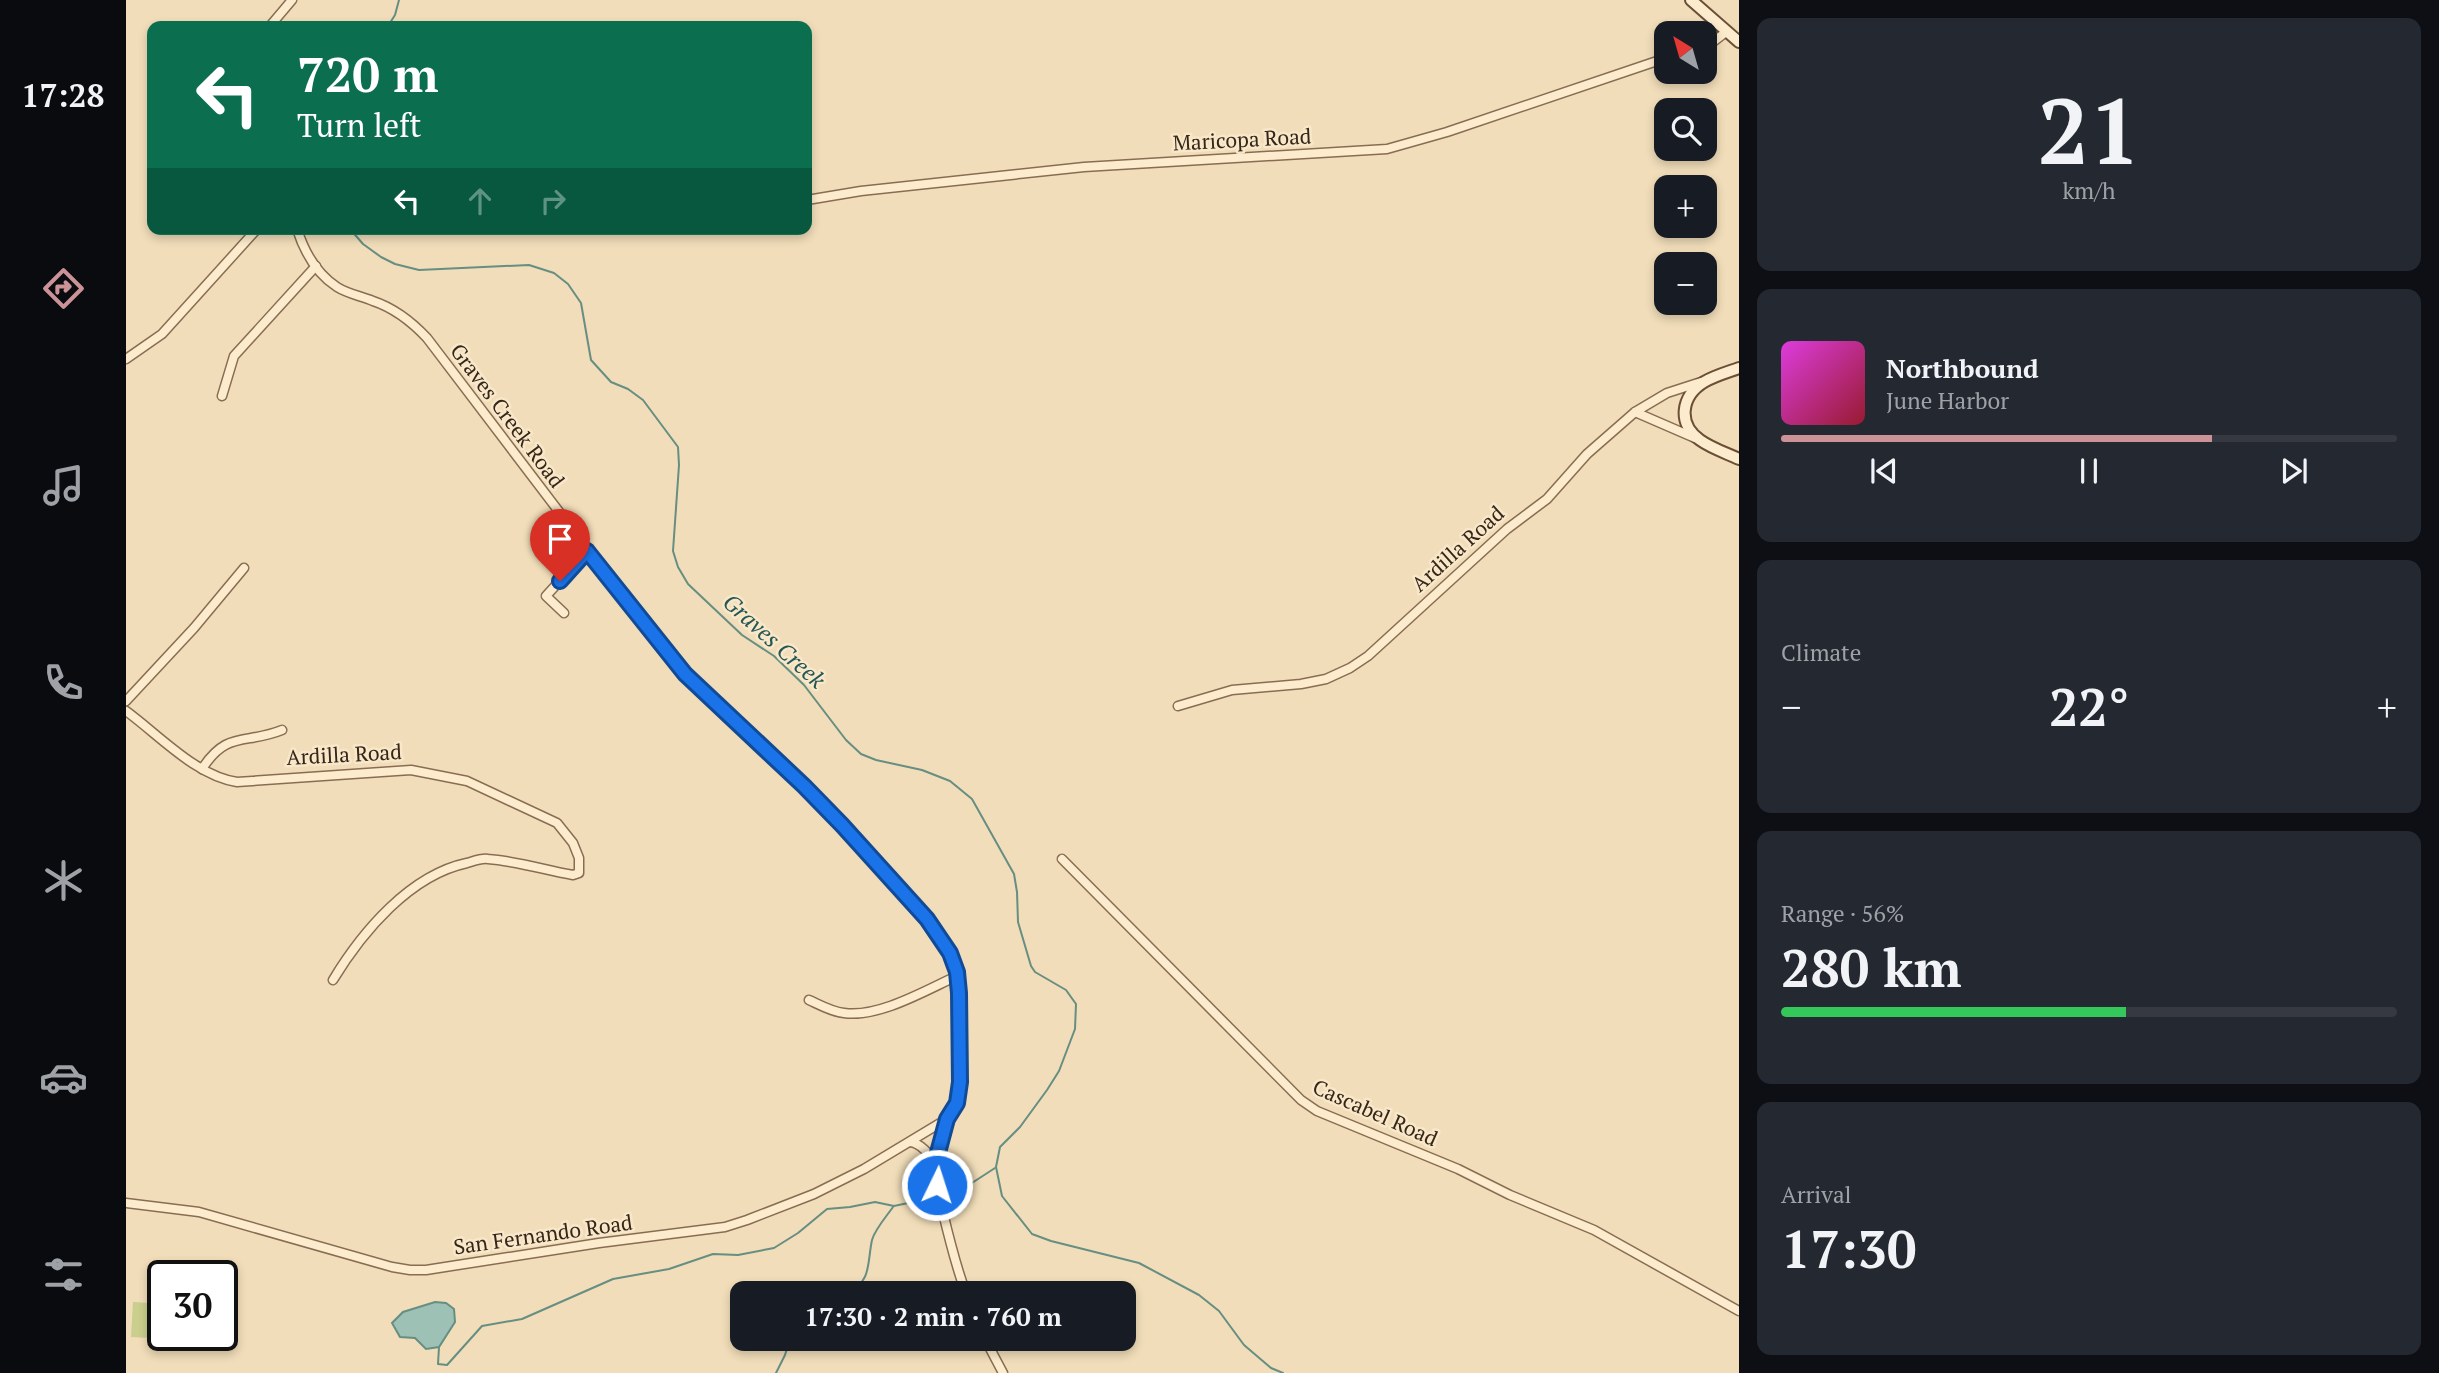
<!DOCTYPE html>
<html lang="en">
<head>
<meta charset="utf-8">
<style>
	body { margin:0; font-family:"PT Serif",serif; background:#242831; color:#f1f3f6; height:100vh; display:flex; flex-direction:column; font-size:26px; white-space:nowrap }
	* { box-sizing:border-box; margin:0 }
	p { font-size:23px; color:#9ea1a6 }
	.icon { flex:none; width:38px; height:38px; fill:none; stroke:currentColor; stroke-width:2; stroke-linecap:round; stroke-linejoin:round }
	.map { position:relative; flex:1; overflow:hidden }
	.drawer { display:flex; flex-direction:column; gap:18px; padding:18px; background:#0d0f14; width:700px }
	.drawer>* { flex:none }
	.hud { position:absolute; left:21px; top:21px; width:665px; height:214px; border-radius:14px; box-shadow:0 4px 10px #0003; background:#0b6e4f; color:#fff; overflow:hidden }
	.needle { width:46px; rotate:323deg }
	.tools { position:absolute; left:1528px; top:21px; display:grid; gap:14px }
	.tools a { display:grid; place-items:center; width:63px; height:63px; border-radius:14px; background:#171b24; box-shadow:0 4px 10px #0003; font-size:35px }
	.speed { position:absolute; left:21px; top:1260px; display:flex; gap:14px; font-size:35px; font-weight:700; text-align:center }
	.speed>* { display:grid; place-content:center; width:91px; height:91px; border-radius:50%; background:#171b24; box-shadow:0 4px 10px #0003; line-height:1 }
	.speed .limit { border:4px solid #111; border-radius:10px; background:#fff; color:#111 }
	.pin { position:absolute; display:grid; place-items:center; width:60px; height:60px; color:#fff; margin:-72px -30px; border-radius:50% 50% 50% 0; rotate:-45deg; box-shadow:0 0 7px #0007 }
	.pin .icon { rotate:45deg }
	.me { position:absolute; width:77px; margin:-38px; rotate:4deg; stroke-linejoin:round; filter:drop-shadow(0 0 5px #0008) }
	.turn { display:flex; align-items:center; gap:24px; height:147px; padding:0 35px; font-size:32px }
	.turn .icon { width:91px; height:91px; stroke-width:2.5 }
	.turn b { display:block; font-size:49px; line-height:60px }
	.lanes { display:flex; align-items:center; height:66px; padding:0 35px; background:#0003; justify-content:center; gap:35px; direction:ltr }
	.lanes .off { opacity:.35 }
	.big { font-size:52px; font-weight:600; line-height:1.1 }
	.drawer .tile { flex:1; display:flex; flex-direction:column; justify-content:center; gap:10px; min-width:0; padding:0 24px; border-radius:14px; background:#242831 }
	.drawer .dial { align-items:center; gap:0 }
	.dial b { font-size:91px; line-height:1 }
	.song { display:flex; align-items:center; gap:21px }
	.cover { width:84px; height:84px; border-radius:10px; background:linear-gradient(135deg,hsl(300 70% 55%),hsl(350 70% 35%)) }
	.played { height:7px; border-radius:4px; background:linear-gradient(90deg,#cb9398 70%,#363941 70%) }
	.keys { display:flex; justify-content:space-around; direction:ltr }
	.heat { display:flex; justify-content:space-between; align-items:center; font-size:38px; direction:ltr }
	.charge { height:10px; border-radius:5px; background:linear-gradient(90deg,#34c759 56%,#363941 0) }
	.trip { position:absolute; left:604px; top:1281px; width:406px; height:70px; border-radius:14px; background:#171b24; box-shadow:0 4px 10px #0003; font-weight:600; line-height:70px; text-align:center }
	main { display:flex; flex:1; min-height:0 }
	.tab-bar { display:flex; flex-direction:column; width:126px; justify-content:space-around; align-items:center; background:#090b0e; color:#9ea1a6 }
	.tab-bar .icon { width:49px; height:49px }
	.tab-bar .current { color:#cb9398 }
	.tab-bar b { font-size:32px; color:#f1f3f6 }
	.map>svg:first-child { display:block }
	.green { fill:#cacf8d }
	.water { fill:#9ec1b5; stroke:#668e82; stroke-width:2 }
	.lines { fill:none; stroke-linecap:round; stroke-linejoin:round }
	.stream { stroke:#668e82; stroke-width:2 }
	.street-casing { stroke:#886d53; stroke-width:11 }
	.secondary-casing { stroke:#6a4e36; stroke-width:14 }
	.street { stroke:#fcebcc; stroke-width:8 }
	.secondary { stroke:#fcebcc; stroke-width:10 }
	.route-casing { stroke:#114b97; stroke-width:18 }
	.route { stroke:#1a73e8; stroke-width:12 }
	.labels { text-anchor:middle; stroke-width:5; stroke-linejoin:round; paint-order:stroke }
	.street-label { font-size:21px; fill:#362619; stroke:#f8e8c9 }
	.water-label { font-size:23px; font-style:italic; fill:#275752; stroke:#f8e8c9 }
</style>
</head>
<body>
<main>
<nav class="tab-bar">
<b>17:28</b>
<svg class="icon current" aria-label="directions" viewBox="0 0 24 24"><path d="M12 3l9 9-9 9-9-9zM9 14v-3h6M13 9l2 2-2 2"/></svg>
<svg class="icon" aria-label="music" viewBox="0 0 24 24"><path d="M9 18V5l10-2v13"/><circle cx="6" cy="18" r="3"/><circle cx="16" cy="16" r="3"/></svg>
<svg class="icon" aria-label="phone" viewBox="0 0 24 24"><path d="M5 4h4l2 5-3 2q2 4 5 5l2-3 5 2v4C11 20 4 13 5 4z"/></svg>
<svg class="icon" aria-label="climate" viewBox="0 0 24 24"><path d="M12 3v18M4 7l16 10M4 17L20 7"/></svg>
<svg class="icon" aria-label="car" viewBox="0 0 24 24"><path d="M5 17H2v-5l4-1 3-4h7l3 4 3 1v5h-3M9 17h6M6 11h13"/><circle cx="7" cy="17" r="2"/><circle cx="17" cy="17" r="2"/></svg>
<svg class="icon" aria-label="filters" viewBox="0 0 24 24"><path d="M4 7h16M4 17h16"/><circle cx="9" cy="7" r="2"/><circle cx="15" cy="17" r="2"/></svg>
</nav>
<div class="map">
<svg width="1613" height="1373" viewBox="0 0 1613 1373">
	<rect width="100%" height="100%" fill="#f1ddb9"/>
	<!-- green -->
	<polygon class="green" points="7,1302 24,1303 23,1338 5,1337"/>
	<!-- water -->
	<polygon class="water" points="309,1302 320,1303 328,1309 329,1322 313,1347 300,1349 289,1338 274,1337 266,1323 277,1312"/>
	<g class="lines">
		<!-- stream -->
		<g class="stream">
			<polyline points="262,26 269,15 273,0"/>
			<polyline points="224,229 237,244 255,257 269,264 293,270 403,265 428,273 442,284 455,303 465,360 485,382 502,389 517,400 552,447 553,465 547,551 552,567 562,584 616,635 648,656 678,685 720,740 735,754 750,760 796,770 824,781 846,799 888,874 891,892 892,922 905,966 909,972 940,990 950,1004 949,1029 933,1071 921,1090 894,1127 874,1147 870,1167 876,1196 906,1234 925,1241 1013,1263 1073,1295 1093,1311 1118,1345 1145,1368 1157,1373"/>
			<polyline points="816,1196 832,1192 869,1168"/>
			<path d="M722 1293C746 1281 741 1263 746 1240 749 1229 760 1217 767 1207"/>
			<polyline points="313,1347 312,1364 321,1365 356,1326 396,1319 487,1279 543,1269 587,1254 612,1255 648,1248 672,1233 701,1209 724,1207 749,1202 768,1206 810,1197"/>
			<polyline points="650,1373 659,1355 664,1339"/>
		</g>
		<!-- street casing -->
		<g class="street-casing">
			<g id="street">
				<polyline points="144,26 166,0"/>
				<polyline points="1578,45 1587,42 1600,32"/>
				<polyline points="681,200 735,191 958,167 1261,149 1321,132 1540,58"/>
				<path d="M171 229C178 251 191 274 211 287 222 294 235 296 247 301 268 308 286 322 301 338L545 659 572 689 678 786 716 825 801 919 824 953 831 972 833 993 834 1082 831 1103 821 1119 809 1164"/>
				<polyline points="0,359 36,334 131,229"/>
				<polyline points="96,396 108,356 190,266"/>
				<polyline points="1509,412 1569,438"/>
				<polyline points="438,613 420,596 461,551"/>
				<polyline points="0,701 68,628 118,568"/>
				<polyline points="1052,706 1106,690 1175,684 1200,679 1224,668 1242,656 1381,529 1421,499 1461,454 1509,412 1541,393 1575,382"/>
				<path d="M0 711C33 735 70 776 111 782L285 770 341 781 431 823 447 843 453 858V873L447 875C419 870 390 861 362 859 355 858 348 861 341 863 284 875 236 932 207 980"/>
				<path d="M76 769C101 730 119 745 156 730"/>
				<polyline points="936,859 1175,1100 1191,1111 1332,1169 1384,1195 1468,1230 1613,1311"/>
				<path d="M683 1000C694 1005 706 1012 718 1013 753 1018 800 990 831 976"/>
				<path d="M784 1142C794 1143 804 1154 808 1163 812 1173 811 1186 813 1196 821 1229 828 1262 840 1293"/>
				<polyline points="0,1203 73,1212 266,1267 284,1270 300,1270 473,1243 599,1227 621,1220 688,1194 738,1169 821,1119"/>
				<polyline points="859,1339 877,1373"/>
			</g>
		</g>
		<!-- secondary casing -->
		<g class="secondary-casing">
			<g id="secondary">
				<polyline points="1565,0 1613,42"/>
				<path d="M1613 368C1602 372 1588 376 1578 382 1555 396 1551 424 1574 440 1585 448 1600 453 1613 459"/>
			</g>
		</g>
		<!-- street -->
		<use href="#street" class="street"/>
		<!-- secondary -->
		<use href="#secondary" class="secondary"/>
	</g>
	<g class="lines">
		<!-- route casing -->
		<g class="route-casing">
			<polyline id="route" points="434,581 461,551 559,674 678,786 716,825 801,919 824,953 831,972 833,993 834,1082 831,1103 821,1119 809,1164 811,1185"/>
		</g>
		<!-- route -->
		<use href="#route" class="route"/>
	</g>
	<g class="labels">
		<!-- street labels -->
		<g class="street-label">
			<text transform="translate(1116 140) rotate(-3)" y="7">Maricopa Road</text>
			<text transform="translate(381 416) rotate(53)" y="7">Graves Creek Road</text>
			<text transform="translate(1332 549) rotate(-42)" y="7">Ardilla Road</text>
			<text transform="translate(218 755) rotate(-3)" y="7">Ardilla Road</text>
			<text transform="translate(1249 1113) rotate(24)" y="7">Cascabel Road</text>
			<text transform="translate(417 1235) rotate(-8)" y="7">San Fernando Road</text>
		</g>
		<!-- water labels -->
		<g class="water-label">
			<text transform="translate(648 641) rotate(42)" y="8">Graves Creek</text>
		</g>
	</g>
</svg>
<div class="tools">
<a><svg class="needle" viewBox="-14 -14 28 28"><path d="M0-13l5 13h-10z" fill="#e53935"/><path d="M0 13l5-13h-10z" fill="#9ea1a6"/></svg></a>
<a><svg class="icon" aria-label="search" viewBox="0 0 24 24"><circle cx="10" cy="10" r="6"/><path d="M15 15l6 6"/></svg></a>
<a>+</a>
<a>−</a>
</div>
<div class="speed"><div class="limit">30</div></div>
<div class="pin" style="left:434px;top:581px;background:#d93025"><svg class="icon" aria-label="arrive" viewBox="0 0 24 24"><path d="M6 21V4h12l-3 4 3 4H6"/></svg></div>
<svg class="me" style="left:811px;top:1185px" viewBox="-20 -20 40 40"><circle r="17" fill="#1a73e8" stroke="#fff" stroke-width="3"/><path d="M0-11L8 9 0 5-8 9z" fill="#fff"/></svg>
<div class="trip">17:30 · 2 min · 760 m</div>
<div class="hud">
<div class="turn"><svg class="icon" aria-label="left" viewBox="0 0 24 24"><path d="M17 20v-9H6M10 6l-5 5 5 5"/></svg><div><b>720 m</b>Turn left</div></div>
<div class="lanes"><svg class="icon" aria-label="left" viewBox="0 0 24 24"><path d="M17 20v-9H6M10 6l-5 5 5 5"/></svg><svg class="icon off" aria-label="ahead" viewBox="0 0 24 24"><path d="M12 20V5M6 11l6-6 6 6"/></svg><svg class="icon off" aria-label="right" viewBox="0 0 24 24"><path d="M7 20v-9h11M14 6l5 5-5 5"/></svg></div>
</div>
</div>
<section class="drawer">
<div class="tile dial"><b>21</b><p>km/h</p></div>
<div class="tile">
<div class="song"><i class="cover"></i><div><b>Northbound</b><p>June Harbor</p></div></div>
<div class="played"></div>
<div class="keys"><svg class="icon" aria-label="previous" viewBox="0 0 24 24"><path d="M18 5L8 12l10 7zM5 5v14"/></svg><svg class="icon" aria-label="pause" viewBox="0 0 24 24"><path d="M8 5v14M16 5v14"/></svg><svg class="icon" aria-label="next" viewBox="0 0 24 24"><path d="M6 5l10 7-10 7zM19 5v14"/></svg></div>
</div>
<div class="tile"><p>Climate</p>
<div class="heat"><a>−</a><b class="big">22°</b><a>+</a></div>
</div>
<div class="tile"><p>Range · 56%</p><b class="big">280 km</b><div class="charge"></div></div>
<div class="tile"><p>Arrival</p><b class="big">17:30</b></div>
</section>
</main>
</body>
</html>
